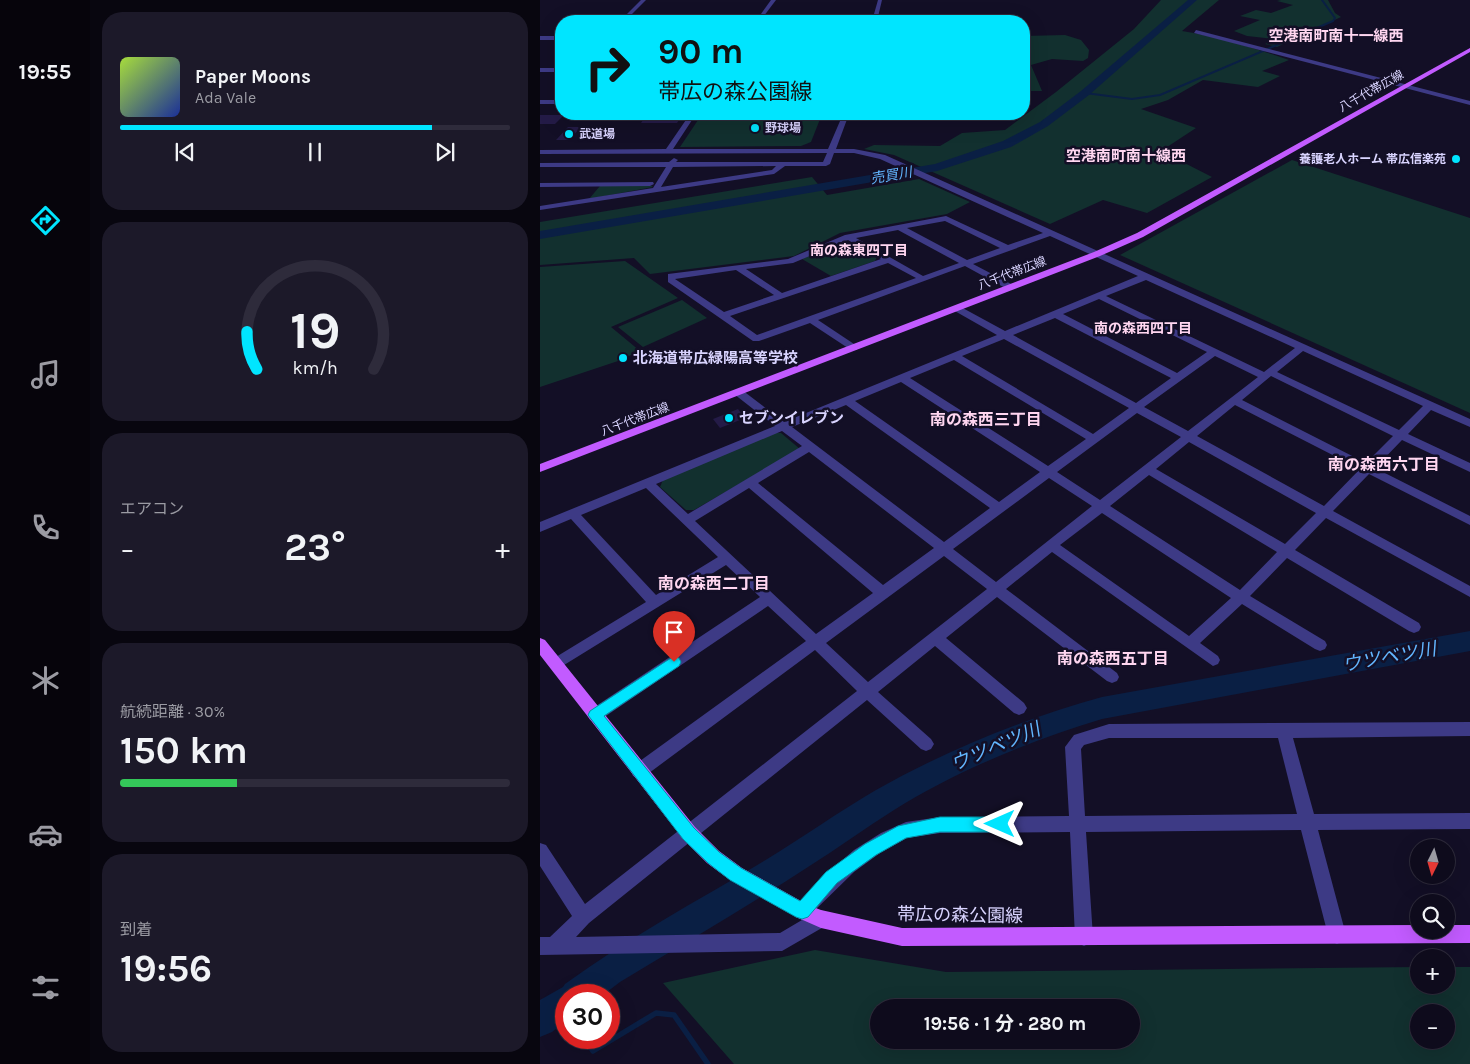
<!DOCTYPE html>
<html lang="ja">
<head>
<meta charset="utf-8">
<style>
	body { margin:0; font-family:Karla,"Noto Sans JP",sans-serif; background:#1c1929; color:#f1f3f6; height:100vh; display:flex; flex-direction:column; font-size:19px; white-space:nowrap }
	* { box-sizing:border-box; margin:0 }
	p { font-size:16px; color:#9b9ba3 }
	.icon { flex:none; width:28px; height:28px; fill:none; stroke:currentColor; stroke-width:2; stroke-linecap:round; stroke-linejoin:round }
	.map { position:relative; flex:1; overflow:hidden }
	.drawer { display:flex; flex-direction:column; gap:12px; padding:12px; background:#08060f; width:450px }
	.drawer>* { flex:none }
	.banner { position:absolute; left:15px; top:15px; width:475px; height:105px; border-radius:20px; box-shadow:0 5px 20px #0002,0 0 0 1px #2e2b3b; background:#00e5ff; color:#111; overflow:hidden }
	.needle { width:32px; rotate:185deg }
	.buttons { position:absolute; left:870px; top:839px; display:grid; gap:10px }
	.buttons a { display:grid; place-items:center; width:45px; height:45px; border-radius:50%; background:#0e0b1c; box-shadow:0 5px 20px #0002,0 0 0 1px #2e2b3b; font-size:25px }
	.speed { position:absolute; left:15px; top:984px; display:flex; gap:10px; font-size:25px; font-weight:700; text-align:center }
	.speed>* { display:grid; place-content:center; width:65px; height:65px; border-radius:50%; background:#0e0b1c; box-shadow:0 5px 20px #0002,0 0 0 1px #2e2b3b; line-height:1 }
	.speed .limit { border:8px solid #d22; background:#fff; color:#111 }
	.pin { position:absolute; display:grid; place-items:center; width:42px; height:42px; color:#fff; margin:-51px -21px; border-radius:50% 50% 50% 0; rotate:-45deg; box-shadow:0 0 5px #0007 }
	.pin .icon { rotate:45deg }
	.me { position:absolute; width:55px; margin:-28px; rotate:270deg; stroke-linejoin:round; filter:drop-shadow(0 0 4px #0008) }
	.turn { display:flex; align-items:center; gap:18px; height:105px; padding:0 20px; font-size:22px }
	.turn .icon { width:65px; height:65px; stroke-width:2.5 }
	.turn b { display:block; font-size:35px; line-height:42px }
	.big { font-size:38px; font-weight:700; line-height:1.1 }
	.drawer .tile { flex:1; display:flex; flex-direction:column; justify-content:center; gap:8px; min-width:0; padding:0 18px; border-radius:20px; background:#1c1929 }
	.drawer .dial { align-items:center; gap:0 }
	.dial svg { height:130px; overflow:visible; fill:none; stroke:#2e2b3b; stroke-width:7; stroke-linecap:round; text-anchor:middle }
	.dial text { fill:#f1f3f6; stroke:none }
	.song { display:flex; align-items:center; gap:15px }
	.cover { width:60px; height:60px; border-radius:8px; background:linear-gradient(135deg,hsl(80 70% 55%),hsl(230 70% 35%)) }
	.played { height:5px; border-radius:2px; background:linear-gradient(90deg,#00e5ff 80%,#2e2b3b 80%) }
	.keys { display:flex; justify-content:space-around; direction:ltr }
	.heat { display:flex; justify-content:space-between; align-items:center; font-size:28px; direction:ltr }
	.charge { height:8px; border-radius:4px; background:linear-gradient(90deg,#34c759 30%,#2e2b3b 0) }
	.trip { position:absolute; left:330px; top:999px; width:270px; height:50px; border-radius:25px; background:#0e0b1c; box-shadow:0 5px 20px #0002,0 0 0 1px #2e2b3b; font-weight:700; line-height:50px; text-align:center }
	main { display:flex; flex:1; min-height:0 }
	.dock { display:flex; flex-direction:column; width:90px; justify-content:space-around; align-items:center; background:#06040b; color:#9b9ba3 }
	.dock .icon { width:35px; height:35px }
	.dock .selected { color:#00e5ff }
	.dock b { font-size:22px; color:#f1f3f6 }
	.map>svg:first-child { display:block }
	.green { fill:#12302f; fill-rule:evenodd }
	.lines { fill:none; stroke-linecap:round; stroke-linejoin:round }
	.stream-far1 { stroke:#0a1f44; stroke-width:2 }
	.stream { stroke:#0a1f44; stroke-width:5.5 }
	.river { fill:#0a1f44; fill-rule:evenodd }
	.building { fill:#241b47 }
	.minor { fill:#3d3a85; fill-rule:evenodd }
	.major { fill:#c25bff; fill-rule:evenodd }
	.route { fill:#00e5ff; stroke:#0095a6 }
	.poi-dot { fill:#00e5ff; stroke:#130f26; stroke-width:2 }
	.labels { text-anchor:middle; stroke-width:5; stroke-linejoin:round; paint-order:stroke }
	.far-street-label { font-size:12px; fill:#d9d4ff; stroke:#130f26 }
	.far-poi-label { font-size:12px; font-weight:bold; fill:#d9d4ff; stroke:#130f26; text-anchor:start }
	.far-water-label { font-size:14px; font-style:italic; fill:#62b6ff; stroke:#130f26 }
	.far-neighbourhood-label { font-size:14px; font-weight:bold; fill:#ffd6f0; stroke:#130f26 }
	.far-quarter-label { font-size:15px; font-weight:bold; fill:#ffd6f0; stroke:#130f26 }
	.poi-label { font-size:15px; font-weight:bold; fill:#d9d4ff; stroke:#130f26; text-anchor:start }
	.neighbourhood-label { font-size:16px; font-weight:bold; fill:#ffd6f0; stroke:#130f26 }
	.near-street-label { font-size:18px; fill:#d9d4ff; stroke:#130f26 }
	.near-water-label { font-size:19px; font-style:italic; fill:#62b6ff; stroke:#130f26 }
</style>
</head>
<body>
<main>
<nav class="dock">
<b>19:55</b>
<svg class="icon selected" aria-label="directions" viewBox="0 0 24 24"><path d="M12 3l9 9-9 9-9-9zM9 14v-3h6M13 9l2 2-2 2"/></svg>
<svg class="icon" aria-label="music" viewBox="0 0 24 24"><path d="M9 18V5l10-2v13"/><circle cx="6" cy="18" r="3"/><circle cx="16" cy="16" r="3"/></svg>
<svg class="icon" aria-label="phone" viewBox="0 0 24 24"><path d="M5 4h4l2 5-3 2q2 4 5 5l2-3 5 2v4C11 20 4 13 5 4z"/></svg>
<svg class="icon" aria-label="climate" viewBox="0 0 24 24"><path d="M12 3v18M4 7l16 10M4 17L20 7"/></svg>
<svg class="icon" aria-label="car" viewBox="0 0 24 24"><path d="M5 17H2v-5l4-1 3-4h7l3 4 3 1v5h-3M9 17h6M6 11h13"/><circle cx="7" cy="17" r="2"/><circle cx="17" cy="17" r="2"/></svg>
<svg class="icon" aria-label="filters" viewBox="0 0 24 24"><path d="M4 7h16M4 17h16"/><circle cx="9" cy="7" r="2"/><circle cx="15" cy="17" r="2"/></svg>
</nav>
<section class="drawer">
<div class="tile">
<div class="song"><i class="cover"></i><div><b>Paper Moons</b><p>Ada Vale</p></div></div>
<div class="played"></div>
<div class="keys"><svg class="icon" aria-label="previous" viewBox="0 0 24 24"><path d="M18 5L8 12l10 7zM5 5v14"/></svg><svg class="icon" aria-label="pause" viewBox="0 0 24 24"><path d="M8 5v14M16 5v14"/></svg><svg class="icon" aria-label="next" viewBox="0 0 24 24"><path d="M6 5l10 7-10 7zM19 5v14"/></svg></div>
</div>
<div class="tile dial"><svg viewBox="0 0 100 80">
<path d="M14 69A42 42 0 1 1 86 69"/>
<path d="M14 69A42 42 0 0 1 8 46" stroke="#00e5ff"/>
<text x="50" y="56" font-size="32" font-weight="700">19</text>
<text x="50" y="72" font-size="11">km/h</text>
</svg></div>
<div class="tile"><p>エアコン</p>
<div class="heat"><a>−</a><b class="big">23°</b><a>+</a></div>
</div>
<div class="tile"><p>航続距離 · 30%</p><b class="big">150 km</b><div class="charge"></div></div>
<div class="tile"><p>到着</p><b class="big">19:56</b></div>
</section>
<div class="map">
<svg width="930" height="1064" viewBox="0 0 930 1064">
	<rect width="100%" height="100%" fill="#130f26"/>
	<!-- green -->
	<g class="green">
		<path d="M621 0H679L642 31C679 37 714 48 749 60L722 71 740 76 718 87 663 80 628 100 601 109 656 128 621 151 672 177 607 213 563 200 510 224 354 155 324 149 334 145 400 146 422 133 465 130 516 92 594 29Z"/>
		<polygon points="741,0 788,0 795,13 801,17 737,47 725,44 735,39 707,36 694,31 720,20 700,16 716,10 731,13 753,5 737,1"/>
		<polygon points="525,35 541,40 549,50 548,58 543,61 512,59 491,65 502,91 484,91 484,36"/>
		<polygon points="162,114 282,114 271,142 261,146 140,147"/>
		<polygon points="752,160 930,218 930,413 580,255"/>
		<polygon points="272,177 287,195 379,179 430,202 407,214 300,233 254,256 110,274 94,258 0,265 0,222"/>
		<polygon points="60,186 112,186 113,187 49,199"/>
		<polygon points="302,242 307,242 337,257 335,261 291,276 262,259"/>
		<polygon points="85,261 138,298 71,327 100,351 78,361 0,387 0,267"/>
		<polygon points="142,300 167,318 103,347 78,327"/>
		<polygon points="235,433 241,433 260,449 154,510 146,510 120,487 123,480"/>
		<path d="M275 950 406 972 879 967V985H906V967H930V1064H194L123 983ZM339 1008H591V1040H339ZM879 1012H906V1040H879Z"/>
	</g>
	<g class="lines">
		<!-- stream-far1 -->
		<polyline class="stream-far1" points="545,93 592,99 620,95 793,21 795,18 782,0"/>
		<!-- stream -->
		<g class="stream">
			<polyline points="23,1005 26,1010"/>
			<polyline points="45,1038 53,1051 116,1013 134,1015 168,1064"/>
		</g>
		<!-- river -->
		<g class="river">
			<polygon points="648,0 657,0 549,95 508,126 471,147 397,171 0,239 0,231 395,164 463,141 500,122 541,91"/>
			<path d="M930 631V651L562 719C490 741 418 770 354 810 325 828 297 849 268 867 207 907 143 944 80 982L63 995H26V1021L12 1032 0 1037V1000L23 987 25 984C88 938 157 901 224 861 262 838 298 812 336 790 407 750 483 719 562 697Z"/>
		</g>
	</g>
	<!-- building -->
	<g class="building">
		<polygon points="107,114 143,114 137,123 101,123"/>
		<polygon points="0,115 24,115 15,124 0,124"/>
		<polygon points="28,127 41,127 29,140 16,140"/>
		<polygon points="198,409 205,418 180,428 173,419"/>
	</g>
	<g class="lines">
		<!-- minor -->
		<g class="minor">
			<polygon points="101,0 106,0 85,21 80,21"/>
			<polygon points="231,0 236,0 220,21 216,21"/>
			<polygon points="338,0 342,0 337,21 332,21"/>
			<polygon points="656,30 930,101 930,105 654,33"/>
			<rect x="0" y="36" width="21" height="4"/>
			<rect x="0" y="68" width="21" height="4"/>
			<polygon points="21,79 19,90 14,91 18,81"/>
			<rect x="0" y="100" width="21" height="4"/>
			<path d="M150 114H156L133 149H288L303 114H309L296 149H314L345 155 930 419V427L891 410 868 434 930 463V472L862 440 835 468 930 516V525L829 474 793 511 930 586V597L786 518 755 550 879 623 881 627 879 631 874 633 869 631 747 558 710 596 785 641 787 645 785 649 780 651 775 649 702 604 660 643 678 656 680 660 678 664 673 666 512 552 466 589 577 673 579 677 577 681 572 683 567 681 457 597 406 638 484 703 487 708 484 713 479 715 474 713 395 646 338 692 391 739 394 744 391 749 386 751 381 749 327 700 49 923 36 937 240 933 262 920 256 917 253 911 256 905 290 871 314 850 341 833 366 822 400 817 529 816 525 747 534 735 569 724 930 722V736L753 738 774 814 930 813V829L778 830 806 935 803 941 797 944 791 941 788 935 761 830 546 832 553 937 550 943 544 946 538 943 535 937 530 832 400 833 367 838 340 853 314 872 270 915 281 910 287 913 290 919 287 925 242 951 0 955V937H10L32 916 0 866V843L6 845 45 904 317 691 275 650 105 776 99 778 93 776 91 771 93 766 266 641 228 606 60 720 55 722 50 720 47 715 50 710 220 597 186 565 16 670 11 668 9 664 11 660 106 602 31 519 0 532V522L235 426 194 394 193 392 194 390H202L244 422 457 335 413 310V306H419L465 331 598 276 510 236 433 264 473 285V289H467L425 266 278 320 317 346V350H311L270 323 219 341H213L128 282V274L248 259 305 235 406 216 468 245 503 233 340 159 314 153H294L290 164 286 166H245L234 174 0 210V206L113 188 126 167H0V163L129 162 134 158 138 160 136 162H283L287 153 0 154V150L126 149ZM236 166 232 170 121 187 133 167ZM405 221 460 248 427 260 367 228ZM358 230 419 263 383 276 316 238ZM308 240 341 259 242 293 206 269 253 263ZM348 263 376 278 217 335 190 316ZM196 270 234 295 184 312 135 279ZM606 280 755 348 724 372 566 296ZM559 299 667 352 637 373 523 314ZM515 318 631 378 596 403 473 335ZM464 339 589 408 553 434 422 356ZM763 351 883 406 859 430 737 372ZM675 356 718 377 648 431 604 407ZM414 360 546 439 508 466 370 378ZM731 376 853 436 826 463 702 400ZM361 382 500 472 459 502 315 401ZM306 405 450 508 404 542 252 427ZM695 405 820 469 784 506 657 436ZM597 413 641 437 560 500 517 472ZM242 431 262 446 148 514 116 484ZM649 442 776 513 745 544 616 469ZM269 452 394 548 343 585 218 483ZM609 475 737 552 700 590 570 506ZM509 478 552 506 456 582 413 549ZM106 488 178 557 116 595 41 515ZM209 488 333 593 276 634 155 521ZM562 513 691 598 649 636 520 545ZM404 556 447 589 328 682 286 643ZM569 738H738L757 814 545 816 541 749 544 745Z"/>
			<polygon points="113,182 114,184 110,186 0,187 0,183"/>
		</g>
		<!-- major -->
		<g class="major">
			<polygon points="930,48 930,52 603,237 560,256 0,472 0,464 554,252 597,233"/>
			<polygon points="0,638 5,640 155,827 179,851 202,868 268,905 281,910 362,928 879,925 879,930 906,930 906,925 930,925 930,943 362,946 281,928 256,917 190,880 167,863 143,839 0,655"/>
		</g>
	</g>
	<!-- route -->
	<polygon class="route" points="134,656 139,658 141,662 139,666 64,716 154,828 179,852 201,868 260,901 286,872 325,844 358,826 400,817 460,817 465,819 467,824 465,830 460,832 400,832 366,838 336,855 297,883 268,917 262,919 256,917 190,880 168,863 143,839 48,715 50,711"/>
	<!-- markers -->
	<g class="poi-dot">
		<circle cx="215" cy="128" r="5"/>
		<circle cx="29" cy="134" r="5"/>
		<circle cx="916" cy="159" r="5"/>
		<circle cx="83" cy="358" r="5"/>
		<circle cx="189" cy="418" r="5"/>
	</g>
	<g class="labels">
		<!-- far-street labels -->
		<g class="far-street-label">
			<text transform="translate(831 91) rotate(-29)" y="4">八千代帯広線</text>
			<text transform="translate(472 273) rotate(-21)" y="4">八千代帯広線</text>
			<text transform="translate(95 419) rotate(-21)" y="4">八千代帯広線</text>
		</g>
		<!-- far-poi labels -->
		<g class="far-poi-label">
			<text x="225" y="132">野球場</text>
			<text x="39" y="138">武道場</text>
			<text x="906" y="163" text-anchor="end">養護老人ホーム 帯広信楽苑</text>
		</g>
		<!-- far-water labels -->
		<g class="far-water-label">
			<text transform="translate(351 175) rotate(-10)" y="5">売買川</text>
		</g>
		<!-- far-neighbourhood labels -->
		<g class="far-neighbourhood-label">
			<text x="319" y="255">南の森東四丁目</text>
			<text x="603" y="333">南の森西四丁目</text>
		</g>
		<!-- far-quarter labels -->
		<g class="far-quarter-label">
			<text x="796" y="41">空港南町南十一線西</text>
			<text x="586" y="161">空港南町南十線西</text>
		</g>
		<!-- poi labels -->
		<g class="poi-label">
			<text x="93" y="363">北海道帯広緑陽高等学校</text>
			<text x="199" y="423">セブンイレブン</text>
		</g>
		<!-- neighbourhood labels -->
		<g class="neighbourhood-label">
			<text x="446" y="425">南の森西三丁目</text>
			<text x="844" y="470">南の森西六丁目</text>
			<text x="174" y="589">南の森西二丁目</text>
			<text x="573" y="664">南の森西五丁目</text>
		</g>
		<!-- near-street labels -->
		<g class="near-street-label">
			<text transform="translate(420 915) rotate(1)" y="6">帯広の森公園線</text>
		</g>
		<!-- near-water labels -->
		<g class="near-water-label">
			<text transform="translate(849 656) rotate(-10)" y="7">ウツベツ川</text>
			<text transform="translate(455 746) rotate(-23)" y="7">ウツベツ川</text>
		</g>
	</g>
</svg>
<div class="buttons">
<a><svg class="needle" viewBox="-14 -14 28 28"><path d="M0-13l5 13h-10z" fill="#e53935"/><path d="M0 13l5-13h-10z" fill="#9b9ba3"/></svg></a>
<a><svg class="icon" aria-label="search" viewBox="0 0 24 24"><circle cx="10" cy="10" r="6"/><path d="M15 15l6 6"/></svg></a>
<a>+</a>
<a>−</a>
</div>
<div class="speed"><div class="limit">30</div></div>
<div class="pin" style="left:134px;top:662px;background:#d93025"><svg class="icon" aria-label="arrive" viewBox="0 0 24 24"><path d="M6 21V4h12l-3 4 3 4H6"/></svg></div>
<svg class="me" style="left:460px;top:824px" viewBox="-20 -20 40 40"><path d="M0-17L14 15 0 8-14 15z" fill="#00e5ff" stroke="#fff" stroke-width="4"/></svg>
<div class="trip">19:56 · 1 分 · 280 m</div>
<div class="banner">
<div class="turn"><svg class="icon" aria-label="right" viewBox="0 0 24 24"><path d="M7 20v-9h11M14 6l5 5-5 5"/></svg><div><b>90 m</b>帯広の森公園線</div></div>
</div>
</div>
</main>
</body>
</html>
